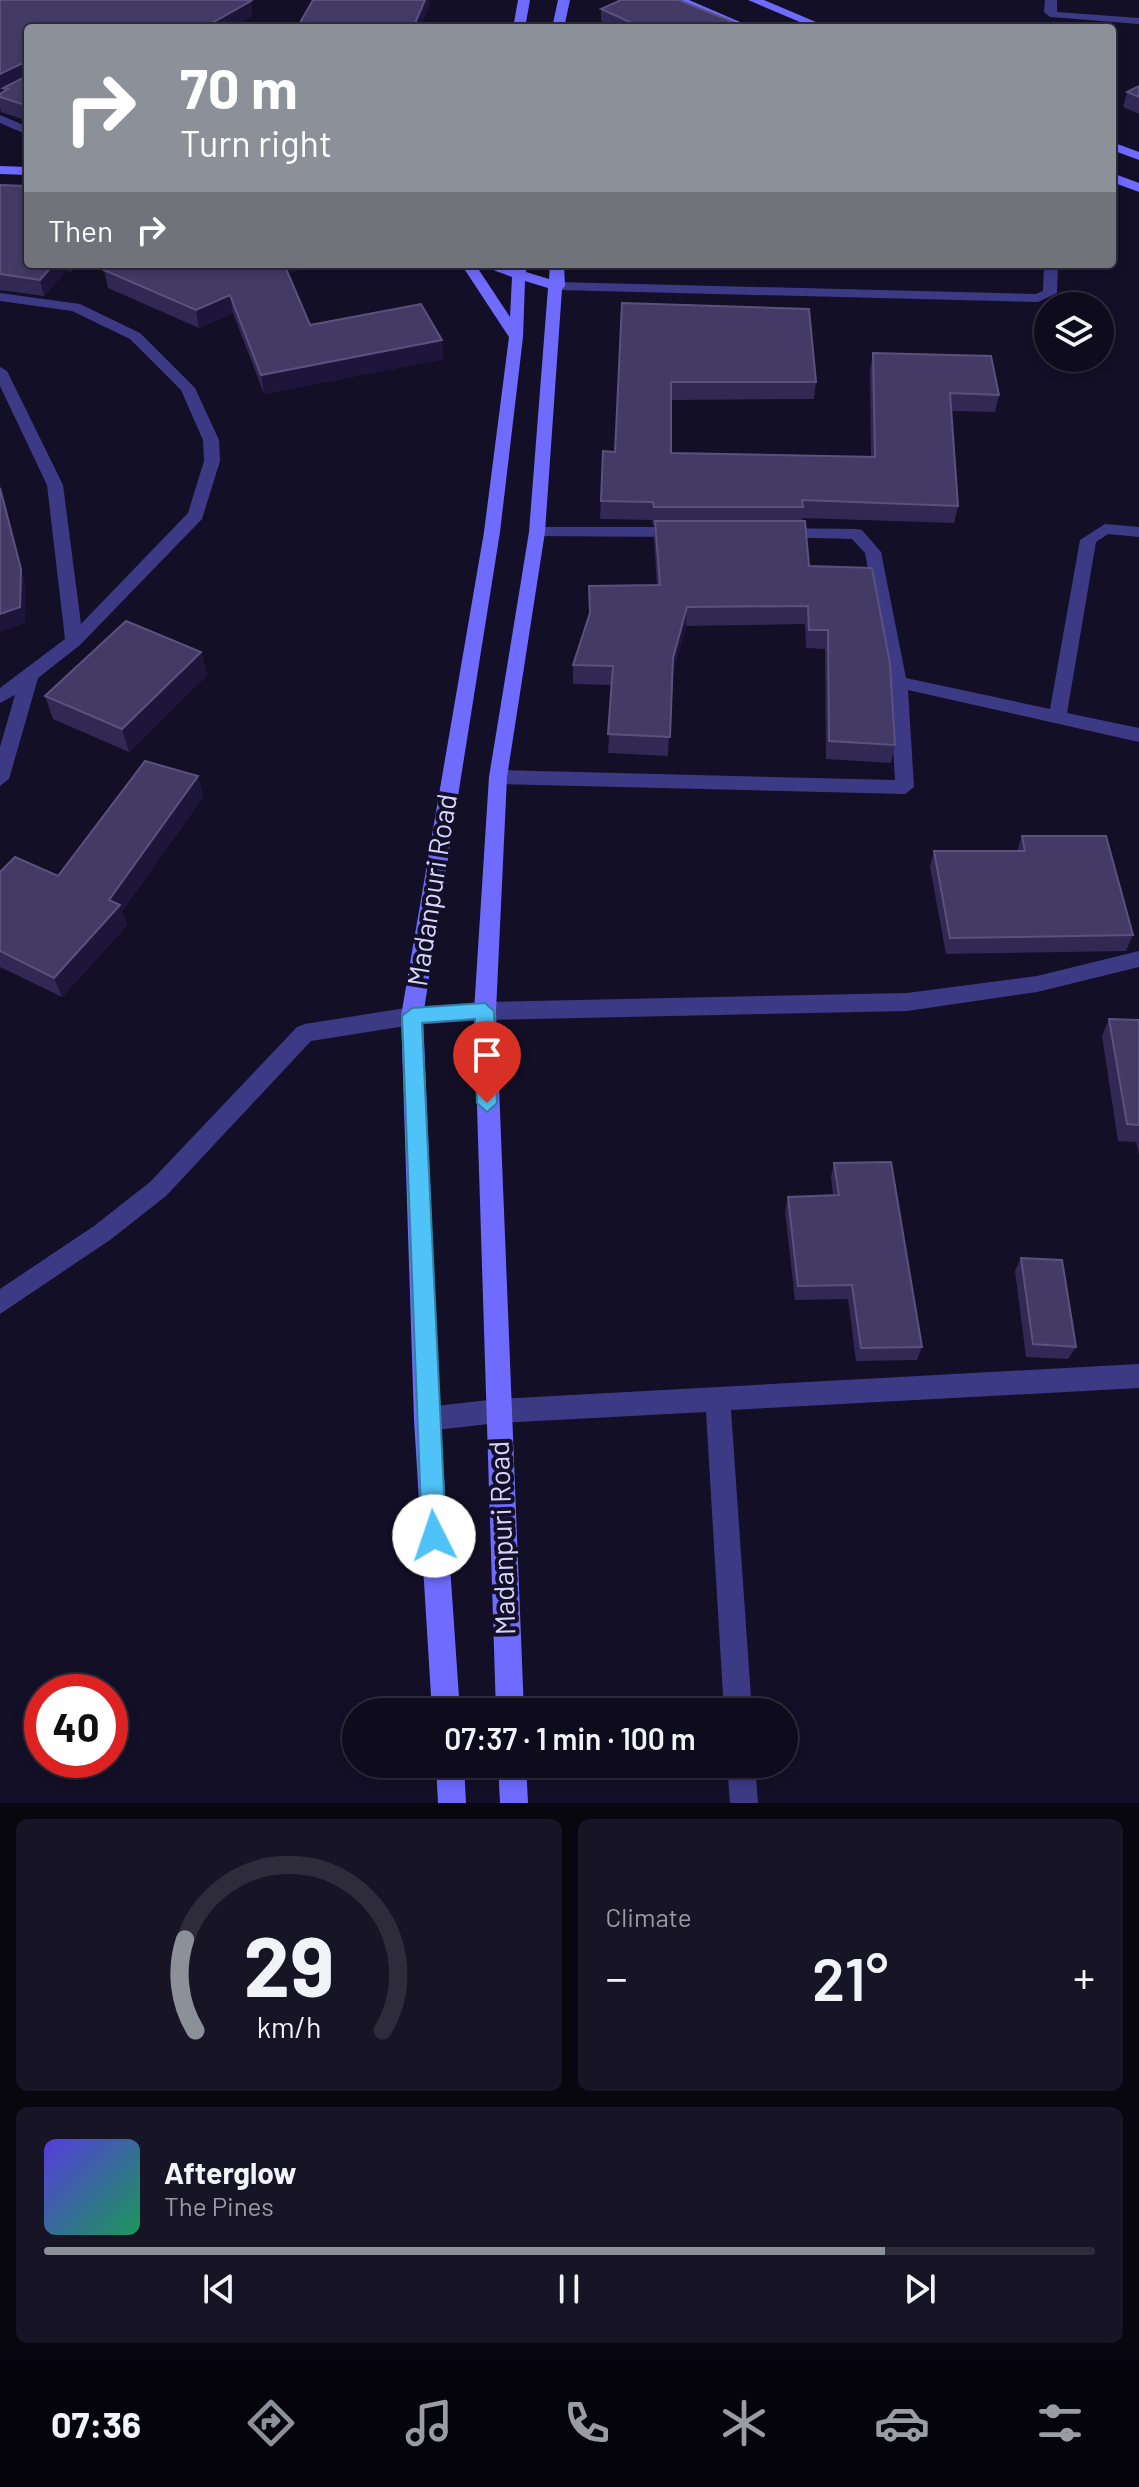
<!DOCTYPE html>
<html lang="en">
<head>
<meta charset="utf-8">
<style>
	body { margin:0; font-family:Barlow,sans-serif; background:#171425; color:#f1f3f6; height:100vh; display:flex; flex-direction:column; font-size:30px; white-space:nowrap }
	* { box-sizing:border-box; margin:0 }
	p { font-size:26px; color:#9b9ba3 }
	.icon { flex:none; width:44px; height:44px; fill:none; stroke:currentColor; stroke-width:2; stroke-linecap:round; stroke-linejoin:round }
	.map { position:relative; height:1803px; overflow:hidden }
	.details { display:flex; flex-direction:column; gap:16px; padding:16px; background:#08060f; flex:1 }
	.details>* { flex:none }
	.top-card { position:absolute; left:24px; top:24px; width:1092px; height:244px; border-radius:8px; box-shadow:0 4px 12px #0003,0 0 0 2px #2e2b3b; background:#8c9099; color:#fff; overflow:hidden }
	.buttons { position:absolute; left:1034px; top:292px; display:grid; gap:16px }
	.buttons a { display:grid; place-items:center; width:80px; height:80px; border-radius:50%; background:#0e0b1c; box-shadow:0 4px 12px #0003,0 0 0 2px #2e2b3b; font-size:40px }
	.speed { position:absolute; left:24px; top:1674px; display:flex; gap:16px; font-size:40px; font-weight:700; text-align:center }
	.speed>* { display:grid; place-content:center; width:104px; height:104px; border-radius:50%; background:#0e0b1c; box-shadow:0 4px 12px #0003,0 0 0 2px #2e2b3b; line-height:1 }
	.speed .limit { border:12px solid #d22; background:#fff; color:#111 }
	.pin { position:absolute; display:grid; place-items:center; width:68px; height:68px; color:#fff; margin:-82px -34px; border-radius:50% 50% 50% 0; rotate:-45deg; box-shadow:0 0 8px #0007 }
	.pin .icon { rotate:45deg }
	.me { position:absolute; width:88px; margin:-44px; rotate:356deg; stroke-linejoin:round; filter:drop-shadow(0 0 6px #0008) }
	.turn { display:flex; align-items:center; gap:28px; height:168px; padding:0 24px; font-size:36px }
	.turn .icon { width:104px; height:104px; stroke-width:2.5 }
	.turn b { display:block; font-size:56px; line-height:68px }
	.then { display:flex; align-items:center; height:76px; padding:0 24px; background:#0003; gap:16px; font-size:30px }
	.big { font-size:60px; font-weight:600; line-height:1.1 }
	.details .tile { flex:1; display:flex; flex-direction:column; justify-content:center; gap:12px; min-width:0; padding:0 28px; border-radius:12px; background:#171425 }
	.details .dial { align-items:center; gap:0 }
	.dial svg { height:208px; overflow:visible; fill:none; stroke:#2e2b3b; stroke-width:7; stroke-linecap:round; text-anchor:middle }
	.dial text { fill:#f1f3f6; stroke:none }
	.song { display:flex; align-items:center; gap:24px }
	.cover { width:96px; height:96px; border-radius:12px; background:linear-gradient(135deg,hsl(250 70% 55%),hsl(150 70% 35%)) }
	.played { height:8px; border-radius:4px; background:linear-gradient(90deg,#8c9099 80%,#2e2b3b 80%) }
	.keys { display:flex; justify-content:space-around; direction:ltr }
	.heat { display:flex; justify-content:space-between; align-items:center; font-size:44px; direction:ltr }
	.details .tiles { flex:1; display:grid; gap:16px; grid-template-columns:1fr 1fr }
	.tile:last-child { grid-column:span 2 }
	.trip { position:absolute; left:342px; top:1698px; width:456px; height:80px; border-radius:40px; background:#0e0b1c; box-shadow:0 4px 12px #0003,0 0 0 2px #2e2b3b; font-weight:600; line-height:80px; text-align:center }
	.dock { display:flex; height:128px; justify-content:space-around; align-items:center; background:#06040b; color:#9b9ba3 }
	.dock .icon { width:56px; height:56px }
	.dock .on { color:#8c9099 }
	.dock b { font-size:36px; color:#f1f3f6 }
	.map>svg:first-child { display:block }
	.lines { fill:none; stroke-linecap:round; stroke-linejoin:round }
	.street { fill:#3d3a85; fill-rule:evenodd }
	.secondary { fill:#6f6bff; fill-rule:evenodd }
	.wall { fill:#312854 }
	.shaded-wall { fill:#1d163a }
	.building { fill:#433a66; stroke:#5a527e; stroke-width:2 }
	.route { fill:#4fc3f7; stroke:#337fa1; stroke-width:2 }
	.labels { text-anchor:middle; stroke-width:8; stroke-linejoin:round; paint-order:stroke }
	.street-label { font-size:28px; fill:#d9d4ff; stroke:#130f26 }
</style>
</head>
<body>
<div class="map">
<svg width="1139" height="1803" viewBox="0 0 1139 1803">
	<rect width="100%" height="100%" fill="#130f26"/>
	<g class="lines">
		<!-- street -->
		<g class="street">
			<polygon points="1045,0 1057,0 1057,12 1139,18 1139,24 1050,17 1044,12"/>
			<polygon points="247,24 252,28 239,28"/>
			<polygon points="0,115 28,127 28,135 0,123"/>
			<polygon points="1044,264 1058,264 1057,293 1038,302 558,290 551,286 558,282 1036,294 1043,291"/>
			<polygon points="0,293 80,304 140,333 195,388 219,440 220,461 202,519 80,645 38,678 9,779 0,786 0,747 15,695 0,703 0,688 65,639 47,485 0,386 0,367 7,371 63,485 81,624 188,513 204,461 203,440 181,390 130,339 72,311 0,301"/>
			<polygon points="1105,524 1139,527 1139,537 1108,534 1096,542 1067,713 1139,728 1139,742 908,690 914,787 905,794 498,784 489,777 498,770 895,780 889,682 865,553 852,539 781,537 775,536 775,528 856,529 862,530 881,552 906,678 1050,709 1080,540"/>
			<polygon points="537,527 681,527 689,532 681,537 531,536 531,528"/>
			<polygon points="1139,951 1139,967 1037,992 907,1011 485,1020 412,1025 311,1041 166,1196 110,1240 0,1314 0,1289 94,1226 150,1182 297,1027 305,1024 412,1007 485,1002 907,993 1037,976"/>
			<polygon points="1139,1364 1139,1388 731,1410 752,1712 724,1712 706,1412 497,1423 427,1431 418,1428 414,1419 418,1410 427,1407 497,1399"/>
			<polygon points="727,1764 755,1764 758,1803 730,1803"/>
		</g>
		<!-- secondary -->
		<g class="secondary">
			<polygon points="518,0 530,0 525,28 513,28"/>
			<polygon points="558,0 570,0 564,28 552,28"/>
			<polygon points="673,0 689,0 754,28 738,28"/>
			<polygon points="748,0 764,0 830,28 814,28"/>
			<polygon points="1112,142 1139,152 1139,160 1112,150"/>
			<polygon points="0,166 28,167 28,175 0,174"/>
			<polygon points="1112,173 1139,183 1139,192 1112,182"/>
			<polygon points="461,264 475,264 510,317 512,277 477,264 512,268 512,264 526,264 526,272 549,279 550,264 564,264 565,286 562,289 545,532 507,777 496,1011 524,1712 496,1712 474,1011 489,777 529,532 548,288 525,281 523,337 500,532 423,1016 440,1419 460,1712 432,1712 414,1419 401,1016 484,532 509,337"/>
			<polygon points="436,1764 464,1764 466,1803 438,1803"/>
			<polygon points="498,1764 526,1764 528,1803 500,1803"/>
		</g>
	</g>
	<!-- wall -->
	<g class="wall">
		<polygon points="0,0 253,16 28,28 28,121 1,112 0,108 0,94 4,92 3,90 0,92"/>
		<polygon points="601,9 748,28 616,28 601,21"/>
		<polygon points="1139,86 1139,114 1123,107 1127,92"/>
		<polygon points="0,185 28,264 76,264 71,272 67,270 44,296 0,290"/>
		<polygon points="104,270 289,275 310,325 442,340 443,359 264,394 233,313 199,328 108,288"/>
		<polygon points="622,303 816,382 814,399 671,400 671,453 871,456 870,371 873,353 999,395 995,412 951,411 958,506 954,523 802,518 809,566 895,745 891,763 826,759 825,649 806,648 805,624 686,626 672,675 668,756 608,753 612,685 573,684 573,665 589,617 589,586 657,585 654,540 655,525 653,525 652,520 600,519 603,451 615,452"/>
		<polygon points="201,652 207,675 129,752 53,719 45,696"/>
		<polygon points="198,776 203,797 122,911 127,925 62,997 0,967 0,872 58,876"/>
		<polygon points="1022,836 1133,935 1126,951 946,954 930,867 934,851 1017,851"/>
		<polygon points="1109,1019 1139,1020 1139,1154 1136,1142 1118,1141 1102,1036"/>
		<polygon points="834,1163 922,1347 917,1360 856,1361 848,1299 795,1300 785,1211 788,1197 833,1195 831,1177"/>
		<polygon points="1021,1258 1076,1347 1068,1359 1026,1357 1015,1271"/>
	</g>
	<!-- shaded-wall -->
	<g class="shaded-wall">
		<polygon points="425,0 429,0 430,6 420,28 413,28"/>
		<polygon points="251,1 253,16 233,28 203,28"/>
		<polygon points="25,62 28,76 3,88 3,90 0,92 0,74"/>
		<polygon points="54,264 65,264 67,270 44,296 40,280"/>
		<polygon points="69,264 76,264 71,272"/>
		<polygon points="283,264 314,264 284,276"/>
		<polygon points="230,295 233,313 199,328 196,310"/>
		<polygon points="442,340 443,359 264,394 261,375"/>
		<polygon points="0,483 26,586 25,623 0,632"/>
		<polygon points="687,607 686,626 672,677 673,658"/>
		<polygon points="201,652 207,675 129,752 122,729"/>
		<polygon points="198,776 203,797 122,911 127,925 62,997 54,978"/>
	</g>
	<!-- building -->
	<g class="building">
		<polygon points="0,0 246,0 251,1 203,28 28,28 28,106 0,97 0,94 8,89 3,88 25,77 25,62 0,74"/>
		<polygon points="313,0 425,0 413,28 297,28"/>
		<polygon points="621,0 679,0 748,28 643,28 601,9"/>
		<polygon points="1139,86 1139,97 1127,92"/>
		<polygon points="0,185 28,186 28,264 54,264 40,280 0,274"/>
		<polygon points="114,264 284,264 310,325 421,304 442,340 261,375 230,295 196,310 104,270"/>
		<polygon points="622,303 809,309 816,382 671,382 671,453 875,457 873,353 991,356 999,395 950,393 958,506 802,500 803,507 654,507 653,502 601,501 603,451 615,452"/>
		<polygon points="0,488 21,569 20,607 0,614"/>
		<polygon points="655,521 805,521 809,566 872,568 890,664 895,745 829,741 828,630 809,630 808,606 687,607 673,658 670,737 608,734 613,666 573,665 590,613 589,586 660,585"/>
		<polygon points="126,621 201,652 122,729 45,696"/>
		<polygon points="145,761 198,776 109,900 120,905 54,978 0,951 0,872 15,857 58,876"/>
		<polygon points="1022,836 1106,836 1133,935 950,938 934,851 1025,851"/>
		<polygon points="1109,1019 1139,1020 1139,1125 1127,1124"/>
		<polygon points="891,1162 922,1347 861,1348 852,1285 798,1286 788,1197 839,1195 834,1163"/>
		<polygon points="1021,1258 1062,1260 1076,1347 1033,1344"/>
	</g>
	<!-- route -->
	<polygon class="route" points="485,1003 494,1011 497,1103 487,1112 477,1103 475,1019 422,1023 446,1536 443,1545 434,1548 426,1545 422,1536 402,1016 412,1008"/>
	<g class="labels">
		<!-- street labels -->
		<g class="street-label">
			<text transform="translate(432 890) rotate(-81)" y="10">Madanpuri Road</text>
			<text transform="translate(502 1538) rotate(-92)" y="10">Madanpuri Road</text>
		</g>
	</g>
</svg>
<div class="buttons">
<a><svg class="icon" aria-label="layers" viewBox="0 0 24 24"><path d="M12 4l9 5-9 5-9-5zM3 14l9 5 9-5"/></svg></a>
</div>
<div class="speed"><div class="limit">40</div></div>
<div class="pin" style="left:487px;top:1103px;background:#d93025"><svg class="icon" aria-label="arrive" viewBox="0 0 24 24"><path d="M6 21V4h12l-3 4 3 4H6"/></svg></div>
<svg class="me" style="left:434px;top:1536px" viewBox="-20 -20 40 40"><circle r="19" fill="#fff"/><path d="M0-13L10 11 0 6-10 11z" fill="#4fc3f7"/></svg>
<div class="trip">07:37 · 1 min · 100 m</div>
<div class="top-card">
<div class="turn"><svg class="icon" aria-label="right" viewBox="0 0 24 24"><path d="M7 20v-9h11M14 6l5 5-5 5"/></svg><div><b>70 m</b>Turn right</div></div>
<div class="then">Then<svg class="icon" aria-label="right" viewBox="0 0 24 24"><path d="M7 20v-9h11M14 6l5 5-5 5"/></svg></div>
</div>
</div>
<section class="details">
<div class="tiles">
<div class="tile dial"><svg viewBox="0 0 100 80">
<path d="M14 69A42 42 0 1 1 86 69"/>
<path d="M14 69A42 42 0 0 1 10 34" stroke="#8c9099"/>
<text x="50" y="56" font-size="32" font-weight="700">29</text>
<text x="50" y="72" font-size="11">km/h</text>
</svg></div>
<div class="tile"><p>Climate</p>
<div class="heat"><a>−</a><b class="big">21°</b><a>+</a></div>
</div>
<div class="tile">
<div class="song"><i class="cover"></i><div><b>Afterglow</b><p>The Pines</p></div></div>
<div class="played"></div>
<div class="keys"><svg class="icon" aria-label="previous" viewBox="0 0 24 24"><path d="M18 5L8 12l10 7zM5 5v14"/></svg><svg class="icon" aria-label="pause" viewBox="0 0 24 24"><path d="M8 5v14M16 5v14"/></svg><svg class="icon" aria-label="next" viewBox="0 0 24 24"><path d="M6 5l10 7-10 7zM19 5v14"/></svg></div>
</div>
</div>
</section>
<nav class="dock">
<b>07:36</b>
<svg class="icon on" aria-label="directions" viewBox="0 0 24 24"><path d="M12 3l9 9-9 9-9-9zM9 14v-3h6M13 9l2 2-2 2"/></svg>
<svg class="icon" aria-label="music" viewBox="0 0 24 24"><path d="M9 18V5l10-2v13"/><circle cx="6" cy="18" r="3"/><circle cx="16" cy="16" r="3"/></svg>
<svg class="icon" aria-label="phone" viewBox="0 0 24 24"><path d="M5 4h4l2 5-3 2q2 4 5 5l2-3 5 2v4C11 20 4 13 5 4z"/></svg>
<svg class="icon" aria-label="climate" viewBox="0 0 24 24"><path d="M12 3v18M4 7l16 10M4 17L20 7"/></svg>
<svg class="icon" aria-label="car" viewBox="0 0 24 24"><path d="M5 17H2v-5l4-1 3-4h7l3 4 3 1v5h-3M9 17h6M6 11h13"/><circle cx="7" cy="17" r="2"/><circle cx="17" cy="17" r="2"/></svg>
<svg class="icon" aria-label="filters" viewBox="0 0 24 24"><path d="M4 7h16M4 17h16"/><circle cx="9" cy="7" r="2"/><circle cx="15" cy="17" r="2"/></svg>
</nav>
</body>
</html>
